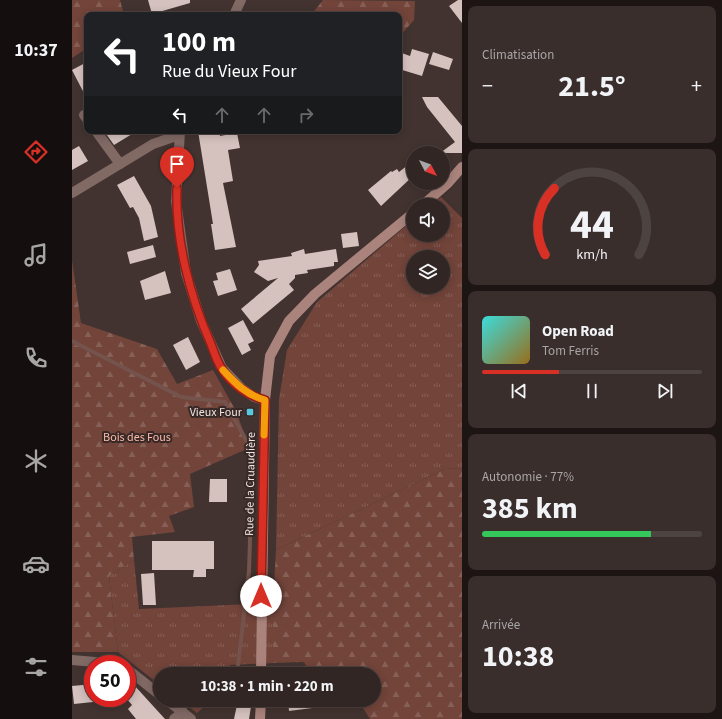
<!DOCTYPE html>
<html lang="fr">
<head>
<meta charset="utf-8">
<style>
	body { margin:0; font-family:"Source Sans 3",sans-serif; background:#3a2e2c; color:#f1f3f6; height:100vh; display:flex; flex-direction:column; font-size:15px; white-space:nowrap }
	* { box-sizing:border-box; margin:0 }
	p { font-size:13px; color:#a8a5a6 }
	.icon { flex:none; width:22px; height:22px; fill:none; stroke:currentColor; stroke-width:2; stroke-linecap:round; stroke-linejoin:round }
	.map { position:relative; flex:1; overflow:hidden }
	.panel { display:flex; flex-direction:column; gap:6px; padding:6px; background:#1c1514; width:260px }
	.panel>* { flex:none }
	.top-card { position:absolute; left:12px; top:12px; width:318px; height:122px; border-radius:8px; box-shadow:0 2px 10px #0003,0 0 0 1px #4d4341; background:#202124; color:#fff; overflow:hidden }
	.needle { width:26px; rotate:131deg }
	.fabs { position:absolute; left:334px; top:146px; display:grid; gap:8px }
	.fabs a { display:grid; place-items:center; width:44px; height:44px; border-radius:50%; background:#322624; box-shadow:0 2px 10px #0003,0 0 0 1px #4d4341; font-size:20px }
	.speed { position:absolute; left:12px; top:655px; display:flex; gap:8px; font-size:20px; font-weight:700; text-align:center }
	.speed>* { display:grid; place-content:center; width:52px; height:52px; border-radius:50%; background:#322624; box-shadow:0 2px 10px #0003,0 0 0 1px #4d4341; line-height:1 }
	.speed .limit { border:6px solid #d22; background:#fff; color:#111 }
	.pin { position:absolute; display:grid; place-items:center; width:34px; height:34px; color:#fff; margin:-41px -17px; border-radius:50% 50% 50% 0; rotate:-45deg; box-shadow:0 0 4px #0007 }
	.pin .icon { rotate:45deg }
	.me { position:absolute; width:44px; margin:-22px; rotate:0deg; stroke-linejoin:round; filter:drop-shadow(0 0 3px #0008) }
	.turn { display:flex; align-items:center; gap:14px; height:84px; padding:0 12px; font-size:18px }
	.turn .icon { width:52px; height:52px; stroke-width:2.5 }
	.turn b { display:block; font-size:28px; line-height:34px }
	.lanes { display:flex; align-items:center; height:38px; padding:0 12px; background:#0003; justify-content:center; gap:20px; direction:ltr }
	.lanes .off { opacity:.35 }
	.big { font-size:30px; font-weight:700; line-height:1.1 }
	.panel .widget { flex:1; display:flex; flex-direction:column; justify-content:center; gap:6px; min-width:0; padding:0 14px; border-radius:8px; background:#3a2e2c }
	.panel .dial { align-items:center; gap:0 }
	.dial svg { height:104px; overflow:visible; fill:none; stroke:#4d4341; stroke-width:7; stroke-linecap:round; text-anchor:middle }
	.dial text { fill:#f1f3f6; stroke:none }
	.song { display:flex; align-items:center; gap:12px }
	.cover { width:48px; height:48px; border-radius:6px; background:linear-gradient(135deg,hsl(180 70% 55%),hsl(40 70% 35%)) }
	.played { height:4px; border-radius:2px; background:linear-gradient(90deg,#d93025 35%,#4d4341 35%) }
	.keys { display:flex; justify-content:space-around; direction:ltr }
	.heat { display:flex; justify-content:space-between; align-items:center; font-size:22px; direction:ltr }
	.charge { height:6px; border-radius:3px; background:linear-gradient(90deg,#34c759 77%,#4d4341 0) }
	.trip { position:absolute; left:81px; top:667px; width:228px; height:40px; border-radius:20px; background:#322624; box-shadow:0 2px 10px #0003,0 0 0 1px #4d4341; font-weight:700; line-height:40px; text-align:center }
	main { display:flex; flex:1; min-height:0 }
	.menu { display:flex; flex-direction:column; width:72px; justify-content:space-around; align-items:center; background:#140f0e; color:#a8a5a6 }
	.menu .icon { width:28px; height:28px }
	.menu .selected { color:#d93025 }
	.menu b { font-size:18px; color:#f1f3f6 }
	.map>svg:first-child { display:block }
	.grass { fill:url(#grass-tufts); fill-rule:evenodd }
	.forest { fill:url(#forest-firs) }
	.lines { fill:none; stroke-linecap:round; stroke-linejoin:round }
	.stream { stroke:#74534c; stroke-width:4 }
	.building { fill:#d5c2be }
	.street { stroke:#816964; stroke-width:10 }
	.secondary { stroke:#aa847c; stroke-width:10 }
	.route-casing { stroke:#8d1f18; stroke-width:10 }
	.route { stroke:#d93025; stroke-width:7 }
	.slow { stroke:#f59e0b; stroke-width:7 }
	.poi-dot { fill:#56c9e0; stroke:#382926; stroke-width:1.5 }
	.labels { text-anchor:middle; stroke-width:4; stroke-linejoin:round; paint-order:stroke }
	.poi-label { font-size:12px; fill:#efe5e3; stroke:#382926; text-anchor:end }
	.park-label { font-size:12px; fill:#fdbaab; stroke:#382926 }
	.street-label { font-size:12px; fill:#efe5e3; stroke:#382926 }
</style>
</head>
<body>
<main>
<nav class="menu">
<b>10:37</b>
<svg class="icon selected" aria-label="directions" viewBox="0 0 24 24"><path d="M12 3l9 9-9 9-9-9zM9 14v-3h6M13 9l2 2-2 2"/></svg>
<svg class="icon" aria-label="music" viewBox="0 0 24 24"><path d="M9 18V5l10-2v13"/><circle cx="6" cy="18" r="3"/><circle cx="16" cy="16" r="3"/></svg>
<svg class="icon" aria-label="phone" viewBox="0 0 24 24"><path d="M5 4h4l2 5-3 2q2 4 5 5l2-3 5 2v4C11 20 4 13 5 4z"/></svg>
<svg class="icon" aria-label="climate" viewBox="0 0 24 24"><path d="M12 3v18M4 7l16 10M4 17L20 7"/></svg>
<svg class="icon" aria-label="car" viewBox="0 0 24 24"><path d="M5 17H2v-5l4-1 3-4h7l3 4 3 1v5h-3M9 17h6M6 11h13"/><circle cx="7" cy="17" r="2"/><circle cx="17" cy="17" r="2"/></svg>
<svg class="icon" aria-label="filters" viewBox="0 0 24 24"><path d="M4 7h16M4 17h16"/><circle cx="9" cy="7" r="2"/><circle cx="15" cy="17" r="2"/></svg>
</nav>
<div class="map">
<svg width="390" height="719" viewBox="0 0 390 719">
	<defs>
		<pattern id="grass-tufts" width="24" height="20" patternUnits="userSpaceOnUse"><rect width="24" height="20" fill="#72443a"/><path d="M3 7l-1-3M5 7V3M7 7l1-3M15 17l-1-3M17 17v-4M19 17l1-3" fill="none" stroke="#865f56"/></pattern>
		<pattern id="forest-firs" width="22" height="20" patternUnits="userSpaceOnUse"><rect width="22" height="20" fill="#72443a"/><path d="M5 1l3.5 6h-7zM16 11l3.5 6h-7z" fill="#865f56"/></pattern>
	</defs>
	<rect width="100%" height="100%" fill="#423330"/>
	<!-- grass -->
	<g class="grass">
		<path d="M369 197 390 218V468L373 469 204 550 207 399 215 350 245 302 341 220V235H371V205H359ZM341 257H371V287H341Z"/>
		<polygon points="62,560 67,609 201,603 201,663 158,665 156,674 88,674 88,685 46,652 37,576"/>
		<polygon points="108,700 140,700 125,713"/>
	</g>
	<!-- forest -->
	<g class="forest">
		<polygon points="0,0 48,0 52,15 15,15 15,48 0,58"/>
		<polygon points="251,0 343,1 342,20 327,37 327,15 239,15"/>
		<polygon points="0,260 9,323 85,349 105,384 141,370 165,413 177,448 118,474 122,507 97,516 103,532 60,537 62,560 37,576 46,652 0,652"/>
		<polygon points="390,468 390,719 298,719 286,700 302,700 302,674 238,674 232,662 201,663 201,603 204,550 373,469"/>
	</g>
	<g class="lines">
		<!-- stream -->
		<polyline class="stream" points="0,341 109,397 153,402 178,447 179,508 177,571 165,674"/>
	</g>
	<!-- building -->
	<g class="building">
		<polygon points="76,0 118,0 118,3 80,14"/>
		<polygon points="386,0 390,0 390,23 377,6"/>
		<polygon points="340,49 357,54 350,76 327,69 327,52 338,56"/>
		<polygon points="361,52 381,59 377,70 357,64"/>
		<polygon points="15,62 15,99 0,70"/>
		<polygon points="350,97 366,97 390,126 390,153 368,153 383,142 355,107"/>
		<polygon points="32,131 65,131 42,145"/>
		<polygon points="126,131 147,131 148,136 165,133 168,148 156,150 161,181 151,183 164,247 143,250 139,224 141,224"/>
		<polygon points="7,146 16,161 0,170 0,150"/>
		<polygon points="341,161 341,176 309,206 296,190 319,171 320,172 325,169 327,172"/>
		<polygon points="62,176 79,206 86,237 72,241 67,218 61,207 58,208 45,185"/>
		<polygon points="285,232 287,246 271,248 269,234"/>
		<polygon points="81,245 84,257 58,264 55,252"/>
		<polygon points="232,249 233,254 264,249 266,262 262,262 262,266 235,270 236,273 223,275 223,278 217,284 222,290 181,324 169,309 206,278 196,281 182,272 187,265 186,261 220,256 219,253"/>
		<polygon points="158,269 165,290 146,296 141,281 146,280 144,273"/>
		<polygon points="93,271 99,293 73,300 68,281"/>
		<polygon points="171,320 182,341 176,344 179,350 170,355 156,328"/>
		<polygon points="116,337 128,362 114,370 101,345"/>
		<polygon points="138,479 155,479 155,502 137,502"/>
		<polygon points="80,541 142,541 142,569 134,569 134,577 121,577 122,570 80,570"/>
		<polygon points="82,573 84,605 71,605 69,574"/>
		<polygon points="21,684 21,702 2,704 0,686"/>
		<polygon points="62,685 93,719 64,719 56,709 60,705 55,699 55,691"/>
		<polygon points="166,700 180,700 177,719 162,719"/>
		<polygon points="216,700 248,700 248,707 217,711"/>
	</g>
	<g class="lines">
		<!-- street -->
		<g class="street">
			<polyline points="162,15 169,0"/>
			<polyline points="12,115 15,119"/>
			<polyline points="24,131 48,164"/>
			<polyline points="108,131 104,201 114,273 129,321 150,368 169,388 182,397 193,400"/>
			<polyline points="0,193 81,144 107,135"/>
			<polyline points="0,660 46,664"/>
			<polyline points="55,669 88,695"/>
			<polyline points="95,700 119,719"/>
			<polyline points="102,719 111,712"/>
		</g>
		<!-- secondary -->
		<g class="secondary">
			<polyline points="351,205 376,183 390,167"/>
			<polyline points="189,674 193,400 198,356 217,321 243,294 341,213"/>
			<polyline points="188,719 189,700"/>
		</g>
	</g>
	<g class="lines">
		<!-- route casing -->
		<g class="route-casing">
			<path id="route" d="M105 188C103 239 118 297 139 344 142 352 145 362 150 369 160 384 176 396 193 400L189 596"/>
		</g>
		<!-- route -->
		<use href="#route" class="route"/>
		<!-- slow -->
		<path class="slow" d="M151 370C164 384 175 395 193 400L192 435"/>
	</g>
	<!-- markers -->
	<rect class="poi-dot" x="174" y="408" width="8" height="8" rx="2"/>
	<g class="labels">
		<!-- poi labels -->
		<g class="poi-label">
			<text x="170" y="416">Vieux Four</text>
		</g>
		<!-- park labels -->
		<g class="park-label">
			<text x="65" y="441">Bois des Fous</text>
		</g>
		<!-- street labels -->
		<g class="street-label">
			<text transform="translate(178 484) rotate(-89)" y="4">Rue de la Cruaudière</text>
		</g>
	</g>
</svg>
<div class="fabs">
<a><svg class="needle" viewBox="-14 -14 28 28"><path d="M0-13l5 13h-10z" fill="#e53935"/><path d="M0 13l5-13h-10z" fill="#a8a5a6"/></svg></a>
<a><svg class="icon" aria-label="sound" viewBox="0 0 24 24"><path d="M4 9h4l5-4v14l-5-4H4zM17 9q2 3 0 6"/></svg></a>
<a><svg class="icon" aria-label="layers" viewBox="0 0 24 24"><path d="M12 4l9 5-9 5-9-5zM3 14l9 5 9-5"/></svg></a>
</div>
<div class="speed"><div class="limit">50</div></div>
<div class="pin" style="left:105px;top:188px;background:#d93025"><svg class="icon" aria-label="arrive" viewBox="0 0 24 24"><path d="M6 21V4h12l-3 4 3 4H6"/></svg></div>
<svg class="me" style="left:189px;top:596px" viewBox="-20 -20 40 40"><circle r="19" fill="#fff"/><path d="M0-13L10 11 0 6-10 11z" fill="#d93025"/></svg>
<div class="trip">10:38 · 1 min · 220 m</div>
<div class="top-card">
<div class="turn"><svg class="icon" aria-label="left" viewBox="0 0 24 24"><path d="M17 20v-9H6M10 6l-5 5 5 5"/></svg><div><b>100 m</b>Rue du Vieux Four</div></div>
<div class="lanes"><svg class="icon" aria-label="left" viewBox="0 0 24 24"><path d="M17 20v-9H6M10 6l-5 5 5 5"/></svg><svg class="icon off" aria-label="ahead" viewBox="0 0 24 24"><path d="M12 20V5M6 11l6-6 6 6"/></svg><svg class="icon off" aria-label="ahead" viewBox="0 0 24 24"><path d="M12 20V5M6 11l6-6 6 6"/></svg><svg class="icon off" aria-label="right" viewBox="0 0 24 24"><path d="M7 20v-9h11M14 6l5 5-5 5"/></svg></div>
</div>
</div>
<section class="panel">
<div class="widget"><p>Climatisation</p>
<div class="heat"><a>−</a><b class="big">21.5°</b><a>+</a></div>
</div>
<div class="widget dial"><svg viewBox="0 0 100 80">
<path d="M14 69A42 42 0 1 1 86 69"/>
<path d="M14 69A42 42 0 0 1 21 18" stroke="#d93025"/>
<text x="50" y="56" font-size="32" font-weight="700">44</text>
<text x="50" y="72" font-size="11">km/h</text>
</svg></div>
<div class="widget">
<div class="song"><i class="cover"></i><div><b>Open Road</b><p>Tom Ferris</p></div></div>
<div class="played"></div>
<div class="keys"><svg class="icon" aria-label="previous" viewBox="0 0 24 24"><path d="M18 5L8 12l10 7zM5 5v14"/></svg><svg class="icon" aria-label="pause" viewBox="0 0 24 24"><path d="M8 5v14M16 5v14"/></svg><svg class="icon" aria-label="next" viewBox="0 0 24 24"><path d="M6 5l10 7-10 7zM19 5v14"/></svg></div>
</div>
<div class="widget"><p>Autonomie · 77%</p><b class="big">385 km</b><div class="charge"></div></div>
<div class="widget"><p>Arrivée</p><b class="big">10:38</b></div>
</section>
</main>
</body>
</html>
